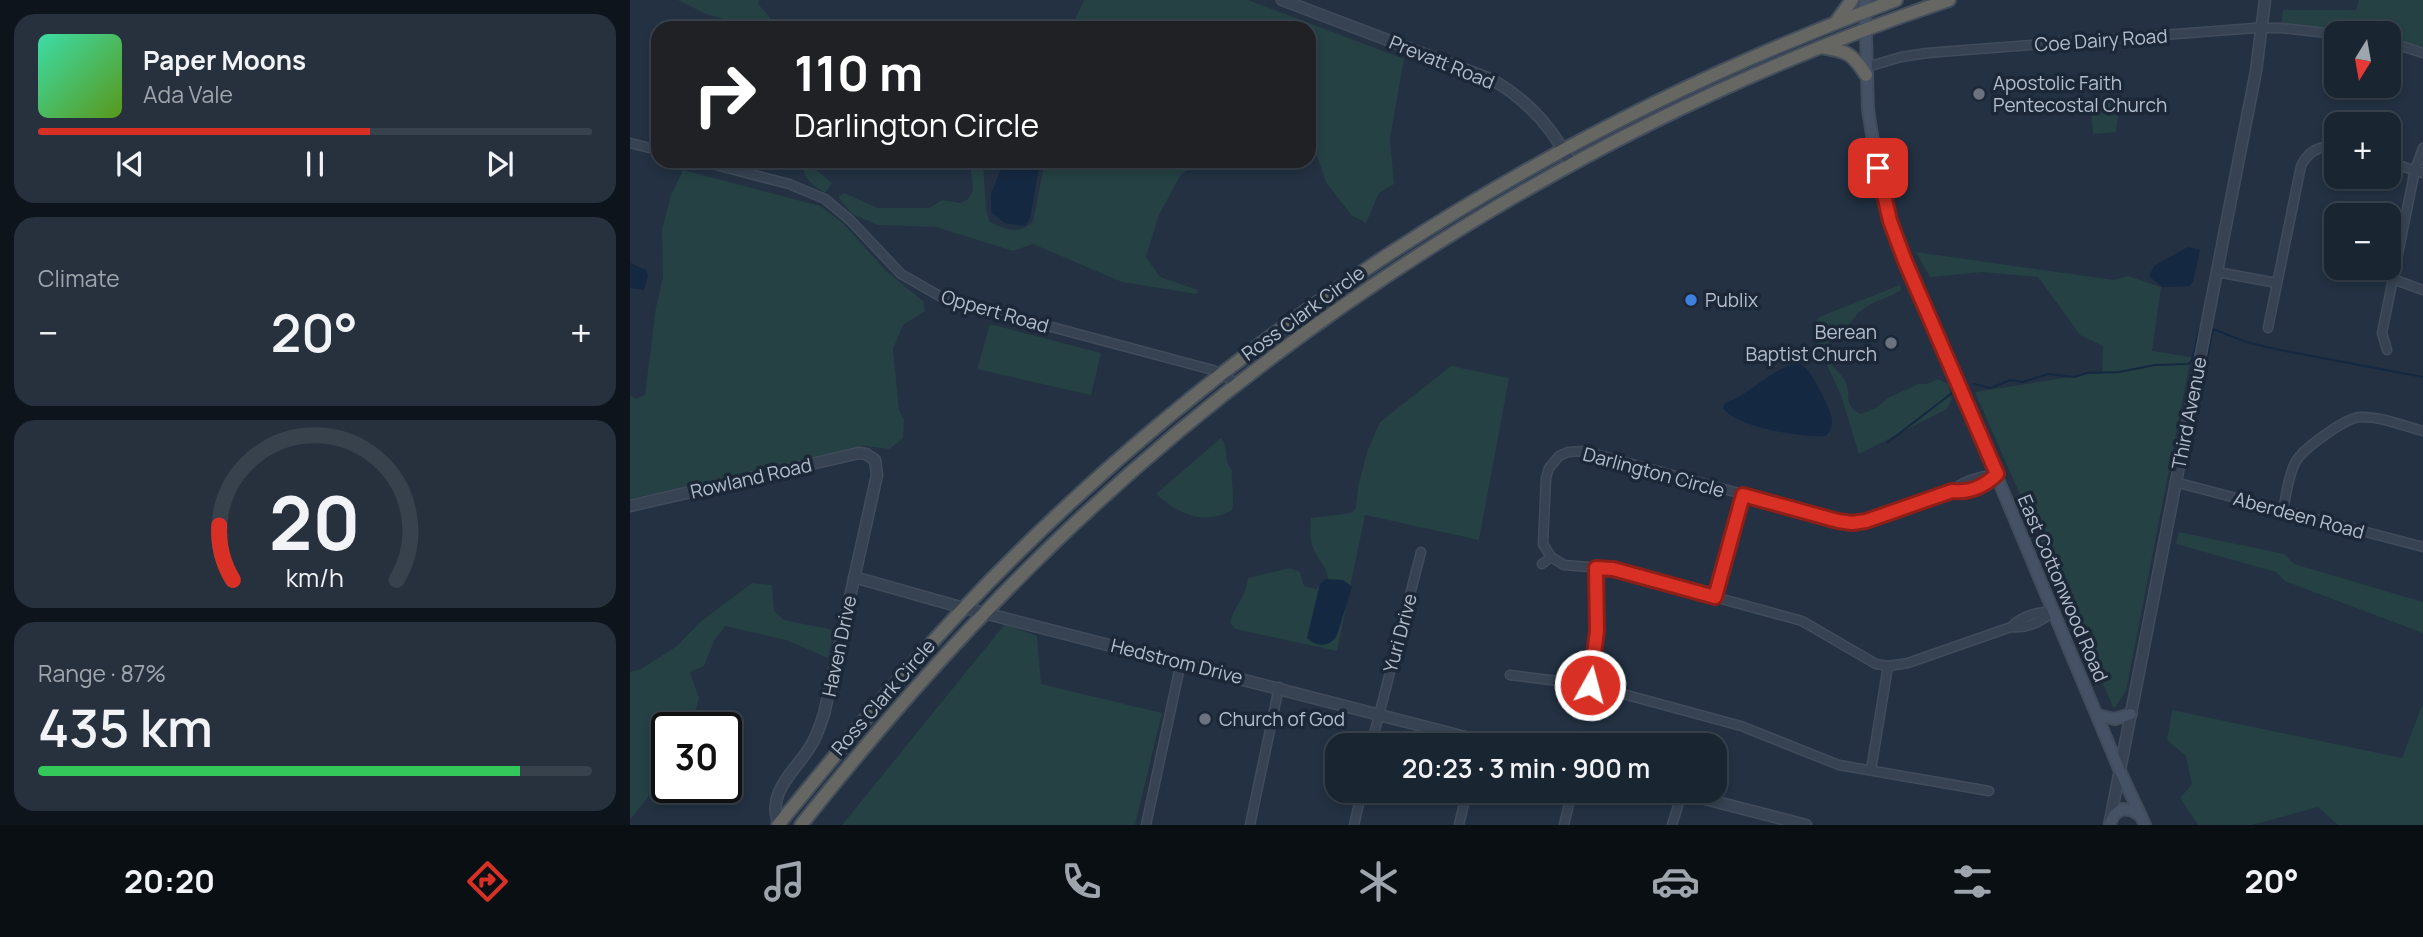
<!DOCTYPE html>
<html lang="en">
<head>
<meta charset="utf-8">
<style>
	body { margin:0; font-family:Manrope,sans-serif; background:#27313e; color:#f1f3f6; height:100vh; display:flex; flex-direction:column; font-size:26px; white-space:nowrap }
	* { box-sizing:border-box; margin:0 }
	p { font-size:23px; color:#9fa5ac }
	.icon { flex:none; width:38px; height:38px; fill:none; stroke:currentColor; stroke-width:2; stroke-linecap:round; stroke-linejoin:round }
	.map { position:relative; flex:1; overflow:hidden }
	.panel { display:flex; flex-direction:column; gap:14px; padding:14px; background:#0e141c; width:630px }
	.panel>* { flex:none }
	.guide { position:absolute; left:21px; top:21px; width:665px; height:147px; border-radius:21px; box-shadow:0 4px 10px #0003,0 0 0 2px #38424d; background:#202124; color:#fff; overflow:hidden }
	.needle { width:46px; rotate:191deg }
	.buttons { position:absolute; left:1694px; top:21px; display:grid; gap:14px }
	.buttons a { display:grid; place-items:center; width:77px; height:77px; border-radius:14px; background:#1a2532; box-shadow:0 4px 10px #0003,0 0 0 2px #38424d; font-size:35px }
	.speed { position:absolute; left:21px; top:712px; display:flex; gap:14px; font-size:35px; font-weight:700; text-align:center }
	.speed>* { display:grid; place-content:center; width:91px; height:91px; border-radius:50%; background:#1a2532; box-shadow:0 4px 10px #0003,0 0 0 2px #38424d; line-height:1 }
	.speed .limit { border:4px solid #111; border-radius:10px; background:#fff; color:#111 }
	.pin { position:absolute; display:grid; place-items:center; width:60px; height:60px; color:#fff; margin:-30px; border-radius:14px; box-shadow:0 4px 10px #0006 }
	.me { position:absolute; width:77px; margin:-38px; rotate:7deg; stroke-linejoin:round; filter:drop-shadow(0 0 5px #0008) }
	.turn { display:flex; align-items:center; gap:24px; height:147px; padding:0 28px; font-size:32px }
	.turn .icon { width:91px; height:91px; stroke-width:2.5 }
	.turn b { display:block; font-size:49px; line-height:60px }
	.big { font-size:52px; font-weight:600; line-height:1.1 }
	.panel .card { flex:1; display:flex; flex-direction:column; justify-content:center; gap:10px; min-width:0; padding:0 24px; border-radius:21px; background:#27313e }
	.panel .dial { align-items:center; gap:0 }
	.dial svg { height:182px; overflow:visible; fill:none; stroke:#38424d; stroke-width:7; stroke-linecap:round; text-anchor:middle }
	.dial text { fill:#f1f3f6; stroke:none }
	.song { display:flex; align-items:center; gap:21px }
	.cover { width:84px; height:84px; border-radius:10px; background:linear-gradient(135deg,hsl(160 70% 55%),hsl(90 70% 35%)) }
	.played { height:7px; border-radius:4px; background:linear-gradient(90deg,#d93025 60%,#38424d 60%) }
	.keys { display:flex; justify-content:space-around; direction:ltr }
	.heat { display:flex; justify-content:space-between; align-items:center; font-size:38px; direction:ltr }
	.charge { height:10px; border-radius:5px; background:linear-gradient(90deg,#34c759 87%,#38424d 0) }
	.trip { position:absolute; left:695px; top:733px; width:402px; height:70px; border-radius:21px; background:#1a2532; box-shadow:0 4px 10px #0003,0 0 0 2px #38424d; font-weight:600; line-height:70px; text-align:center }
	.tabs { display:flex; height:112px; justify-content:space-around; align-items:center; background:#0a0f14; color:#9fa5ac }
	.tabs .icon { width:49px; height:49px }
	.tabs .active { color:#d93025 }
	.tabs b { font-size:32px; color:#f1f3f6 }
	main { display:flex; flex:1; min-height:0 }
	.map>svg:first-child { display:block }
	.green { fill:#254143 }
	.water { fill:#152841 }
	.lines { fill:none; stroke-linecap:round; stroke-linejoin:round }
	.stream { stroke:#152841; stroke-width:2 }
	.minor-casing { stroke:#414c5b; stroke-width:11 }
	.tertiary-casing { stroke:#414c5b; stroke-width:13 }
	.secondary-casing { stroke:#414c5b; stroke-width:14 }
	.trunk-casing { stroke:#424e5c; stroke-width:16 }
	.minor { stroke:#374352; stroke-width:8 }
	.tertiary { stroke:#374352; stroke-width:10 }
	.secondary { stroke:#455265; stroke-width:10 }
	.trunk { stroke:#666663; stroke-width:12 }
	.route-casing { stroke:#8d1f18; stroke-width:18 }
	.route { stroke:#d93025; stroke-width:12 }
	.worship-dot { fill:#6b7280; stroke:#1c2837; stroke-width:2.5 }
	.shop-dot { fill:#3f7fe0; stroke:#1c2837; stroke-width:2.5 }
	.labels { text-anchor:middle; stroke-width:7; stroke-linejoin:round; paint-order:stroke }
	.street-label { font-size:19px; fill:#b4becc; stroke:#1c2837 }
	.poi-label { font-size:19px; fill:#b4becc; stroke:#1c2837; text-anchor:start }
</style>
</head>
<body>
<main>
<section class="panel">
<div class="card">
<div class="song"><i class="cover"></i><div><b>Paper Moons</b><p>Ada Vale</p></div></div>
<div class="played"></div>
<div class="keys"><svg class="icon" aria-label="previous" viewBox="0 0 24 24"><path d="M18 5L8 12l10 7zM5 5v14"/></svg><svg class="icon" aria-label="pause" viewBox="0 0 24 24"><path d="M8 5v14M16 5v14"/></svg><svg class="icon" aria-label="next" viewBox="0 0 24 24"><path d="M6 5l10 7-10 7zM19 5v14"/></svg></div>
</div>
<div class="card"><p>Climate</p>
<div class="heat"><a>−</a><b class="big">20°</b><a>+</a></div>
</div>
<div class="card dial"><svg viewBox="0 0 100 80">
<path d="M14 69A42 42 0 1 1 86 69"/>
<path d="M14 69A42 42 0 0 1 8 45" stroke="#d93025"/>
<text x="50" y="56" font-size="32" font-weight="700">20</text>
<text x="50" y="72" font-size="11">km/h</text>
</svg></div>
<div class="card"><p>Range · 87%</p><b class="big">435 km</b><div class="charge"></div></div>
</section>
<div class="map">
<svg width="1793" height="825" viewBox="0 0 1793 825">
	<rect width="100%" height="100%" fill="#233142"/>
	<!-- green -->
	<g class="green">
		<polygon points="48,0 129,0 128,4 142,20 168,28 126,28 76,14"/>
		<polygon points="454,0 618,0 774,59 760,138 764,184 749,193 736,223 721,215 696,182 679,133 679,28 441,28"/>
		<polygon points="1729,0 1793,0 1793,48 1759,38 1759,33 1651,25 1653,10 1726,10"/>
		<polygon points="1490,100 1486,132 1463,134 1460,102"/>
		<path d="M174 161H184L183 167 202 183 195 193C182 184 171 178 174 161Z"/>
		<path d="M340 161H353L356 210 360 222C376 229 389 236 403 221L415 161H573L551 174 529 215 516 257 530 277 568 290 567 294 492 282 403 244 383 251 306 227 248 225 222 214 208 197 214 193 248 208H299L312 200 330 203 338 199 343 190Z"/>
		<polygon points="53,170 190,206 214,224 257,272 293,301 295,311 273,325 263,349 269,410 274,419 273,438 260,449 234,446 0,499 0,395 6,399 15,395 26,307 33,277 32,229 41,195"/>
		<polygon points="1286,252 1484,280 1498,276 1531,287 1522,351 1561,357 1496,691 1484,709 1345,392 1472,372 1473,346 1450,335 1408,277 1353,272 1300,277"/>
		<path d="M1270 285 1271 290C1259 298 1243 301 1232 310 1227 313 1225 318 1221 322 1210 333 1190 338 1200 361 1203 369 1213 374 1216 383 1222 399 1212 404 1231 414L1246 408 1258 398 1288 384H1297L1308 379 1318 384 1322 399 1317 409 1229 454 1211 395 1187 344 1186 322 1189 317Z"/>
		<polygon points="360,324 471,353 461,395 347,369"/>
		<path d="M821 366 879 378 849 540 735 515 707 651 605 629 600 623C604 606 615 599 618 578L660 568 670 572 674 586 686 589 698 578C696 566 690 562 685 552 679 541 680 529 681 518L721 513 726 508 728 487 737 452 750 422Z"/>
		<path d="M591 438C600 450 592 457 602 470 601 485 605 496 602 510 574 526 548 514 526 494Z"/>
		<polygon points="1549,532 1654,554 1664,564 1793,602 1793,633 1655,581 1646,572 1546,544"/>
		<polygon points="122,583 142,585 144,611 154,620 204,630 198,658 156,640 95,626 84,641 74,666 60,672 69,698 60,728 37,728 37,773 0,820 0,672 11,669 47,646 70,622"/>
		<polygon points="375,624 407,636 411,684 532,713 505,825 212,825"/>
		<polygon points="1793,703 1793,825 1708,825 1688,807 1622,825 1568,825 1550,798 1562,784 1556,756 1537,740 1542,710 1772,758"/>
	</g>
	<!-- water -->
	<g class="water">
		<polygon points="374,161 410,161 400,218 395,226 375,223 361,212 361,194"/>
		<polygon points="1558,247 1570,250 1563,282 1560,286 1532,287 1519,276 1524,266"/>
		<polygon points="0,263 16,270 18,275 14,290 0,288"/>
		<path d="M1169 363C1180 366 1197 403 1201 415 1203 423 1202 430 1196 436 1173 438 1105 427 1093 408L1095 403C1122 394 1141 368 1169 363Z"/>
		<path d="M696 579 713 580 722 587 707 635C700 648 686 647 677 638L690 584Z"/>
	</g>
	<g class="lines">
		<!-- stream -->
		<g class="stream">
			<polyline points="1577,358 1583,329 1616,342 1650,350 1793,377"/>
			<polyline points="1344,384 1361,388 1380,380 1393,382 1418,374 1444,377 1457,373 1489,372 1525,365 1558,364 1562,361 1570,327"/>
			<polyline points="1570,391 1576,364"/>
			<polyline points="1564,423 1569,397"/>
			<polyline points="1560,439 1562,431"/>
			<polyline points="1257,443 1322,393"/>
			<polyline points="1553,473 1559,447"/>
			<polyline points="1544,519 1550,492"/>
			<polyline points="1539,545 1543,525"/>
		</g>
		<!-- minor casing -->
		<g class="minor-casing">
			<g id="minor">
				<polyline points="1759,42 1793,53"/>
				<polyline points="1237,67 1271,57 1297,53 1625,28 1651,28 1706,34"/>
				<polyline points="0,143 28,150"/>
				<polyline points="70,161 159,184 195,199 220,220 271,274 313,298 583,370 608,384"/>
				<polyline points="1759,162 1793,173"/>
				<polyline points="1587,272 1647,283"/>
				<polyline points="1763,279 1793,290"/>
				<path d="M1638 328 1671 166C1678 151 1690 145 1706 146"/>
				<polyline points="1757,350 1752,333 1785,170 1793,148"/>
				<path d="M1367 474C1351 476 1334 480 1322 491L1236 521 1215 522 954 451 938 452 929 456 919 468 916 478 913 544 921 557 934 565 983 569 1172 621 1246 664 1258 666 1278 663 1381 627C1396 629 1412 621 1424 611"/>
				<polyline points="1545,482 1793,547"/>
				<path d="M1322 491C1338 493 1355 486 1366 475"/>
				<path d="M1653 511C1656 495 1658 477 1665 463 1671 450 1715 418 1730 417 1750 416 1773 426 1793 431"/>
				<polyline points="912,564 921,557"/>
				<polyline points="1085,597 1113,495"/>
				<path d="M1381 627C1392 615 1408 612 1424 611"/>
				<polyline points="880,675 960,685 1111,726 1209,765 1359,791"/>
				<polyline points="960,685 966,631 966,568"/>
				<polyline points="741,746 791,552"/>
				<polyline points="1241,770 1258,666"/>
				<polyline points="516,825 551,662"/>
				<polyline points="620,825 649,687"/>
				<polyline points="724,825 732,791"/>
				<polyline points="829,825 837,791"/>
				<polyline points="934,825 942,791"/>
				<polyline points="1042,825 1052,793"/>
			</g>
		</g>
		<!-- tertiary casing -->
		<g class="tertiary-casing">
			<g id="tertiary">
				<path d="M652 0 863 80C897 100 924 129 941 165"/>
				<path d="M0 506 229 453 236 454 245 460 247 475 194 714C190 727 186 739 178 750 162 774 136 794 149 825"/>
				<polyline points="224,577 323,605 870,746"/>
				<polyline points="1044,791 1176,825"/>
				<polyline points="1480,821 1626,71 1635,0"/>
			</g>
		</g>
		<!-- secondary casing -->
		<g class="secondary-casing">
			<g id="secondary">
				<polyline points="1235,0 1238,109 1244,148 1260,221 1490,771 1515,825"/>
				<polyline points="1467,715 1485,719 1501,714"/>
				<polyline points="1480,823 1484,815 1492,809 1501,810 1511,816"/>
			</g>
		</g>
		<!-- trunk casing -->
		<g class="trunk-casing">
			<g id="trunk">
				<polyline points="1206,22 1222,0"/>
				<path d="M1191 47C1217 51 1222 53 1236 75"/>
				<path d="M148 825C208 752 267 679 332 610 590 337 914 129 1266 0"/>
				<path d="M171 825C249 727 331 633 421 546 674 302 985 111 1319 0"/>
			</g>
		</g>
		<!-- minor -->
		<use href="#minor" class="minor"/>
		<!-- tertiary -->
		<use href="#tertiary" class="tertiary"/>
		<!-- secondary -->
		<use href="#secondary" class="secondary"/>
		<!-- trunk -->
		<use href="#trunk" class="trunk"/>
	</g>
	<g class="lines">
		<!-- route casing -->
		<g class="route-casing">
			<path id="route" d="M960 685 967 631 966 568 983 569 1085 597 1113 495 1208 521 1222 523 1236 521 1322 491C1339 493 1355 486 1367 474L1275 261 1260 221 1248 168"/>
		</g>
		<!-- route -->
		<use href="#route" class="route"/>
	</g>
	<!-- markers -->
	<g class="worship-dot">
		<circle cx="1349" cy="94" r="7"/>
		<circle cx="1261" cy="343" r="7"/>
		<circle cx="575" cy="719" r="7"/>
	</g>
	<circle class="shop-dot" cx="1061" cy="300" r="7"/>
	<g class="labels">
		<!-- street labels -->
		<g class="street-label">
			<text transform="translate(1471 40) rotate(-4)" y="7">Coe Dairy Road</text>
			<text transform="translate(812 62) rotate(22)" y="7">Prevatt Road</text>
			<text transform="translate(365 311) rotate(16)" y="7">Oppert Road</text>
			<text transform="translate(673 313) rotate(-36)" y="7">Ross Clark Circle</text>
			<text transform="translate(1559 413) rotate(-79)" y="7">Third Avenue</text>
			<text transform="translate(1024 472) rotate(15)" y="7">Darlington Circle</text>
			<text transform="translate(121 478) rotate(-13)" y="7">Rowland Road</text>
			<text transform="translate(1669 515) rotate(15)" y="7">Aberdeen Road</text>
			<text transform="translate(1433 588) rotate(67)" y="7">East Cottonwood Road</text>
			<text transform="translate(770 633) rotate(-75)" y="7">Yuri Drive</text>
			<text transform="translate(209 646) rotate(-78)" y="7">Haven Drive</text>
			<text transform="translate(547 661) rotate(14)" y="7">Hedstrom Drive</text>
			<text transform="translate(253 697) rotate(-49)" y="7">Ross Clark Circle</text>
		</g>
		<!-- poi labels -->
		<g class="poi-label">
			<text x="1363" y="90">Apostolic Faith<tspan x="1363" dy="22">Pentecostal Church</tspan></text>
			<text x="1075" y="307">Publix</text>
			<text x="1247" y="339" text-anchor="end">Berean<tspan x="1247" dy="22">Baptist Church</tspan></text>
			<text x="589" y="726">Church of God</text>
		</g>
	</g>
</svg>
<div class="buttons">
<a><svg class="needle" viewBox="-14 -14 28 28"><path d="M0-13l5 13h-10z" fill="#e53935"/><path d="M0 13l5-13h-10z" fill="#9fa5ac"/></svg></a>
<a>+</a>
<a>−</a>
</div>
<div class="speed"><div class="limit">30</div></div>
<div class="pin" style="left:1248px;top:168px;background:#d93025"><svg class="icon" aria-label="arrive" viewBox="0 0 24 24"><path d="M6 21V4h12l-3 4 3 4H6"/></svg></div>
<svg class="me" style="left:960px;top:685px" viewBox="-20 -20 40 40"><circle r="17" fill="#d93025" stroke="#fff" stroke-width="3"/><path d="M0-11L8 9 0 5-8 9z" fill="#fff"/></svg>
<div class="trip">20:23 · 3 min · 900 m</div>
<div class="guide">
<div class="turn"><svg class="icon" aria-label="right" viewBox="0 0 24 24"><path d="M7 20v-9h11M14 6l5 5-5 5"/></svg><div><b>110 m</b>Darlington Circle</div></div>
</div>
</div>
</main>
<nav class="tabs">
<b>20:20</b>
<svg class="icon active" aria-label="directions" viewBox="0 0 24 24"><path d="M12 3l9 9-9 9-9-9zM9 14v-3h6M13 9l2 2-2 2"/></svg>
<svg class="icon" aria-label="music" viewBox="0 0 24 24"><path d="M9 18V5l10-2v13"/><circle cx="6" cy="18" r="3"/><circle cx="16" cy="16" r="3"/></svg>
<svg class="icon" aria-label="phone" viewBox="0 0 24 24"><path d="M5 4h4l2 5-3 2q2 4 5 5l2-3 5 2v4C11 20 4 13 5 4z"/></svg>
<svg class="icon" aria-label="climate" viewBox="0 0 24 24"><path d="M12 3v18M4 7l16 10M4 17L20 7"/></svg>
<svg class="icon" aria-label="car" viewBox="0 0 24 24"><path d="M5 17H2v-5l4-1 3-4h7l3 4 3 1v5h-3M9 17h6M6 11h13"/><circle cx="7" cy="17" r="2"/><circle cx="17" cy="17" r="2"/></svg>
<svg class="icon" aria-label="filters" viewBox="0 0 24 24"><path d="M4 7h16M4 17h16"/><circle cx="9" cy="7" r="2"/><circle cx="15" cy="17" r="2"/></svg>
<b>20°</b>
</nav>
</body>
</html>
